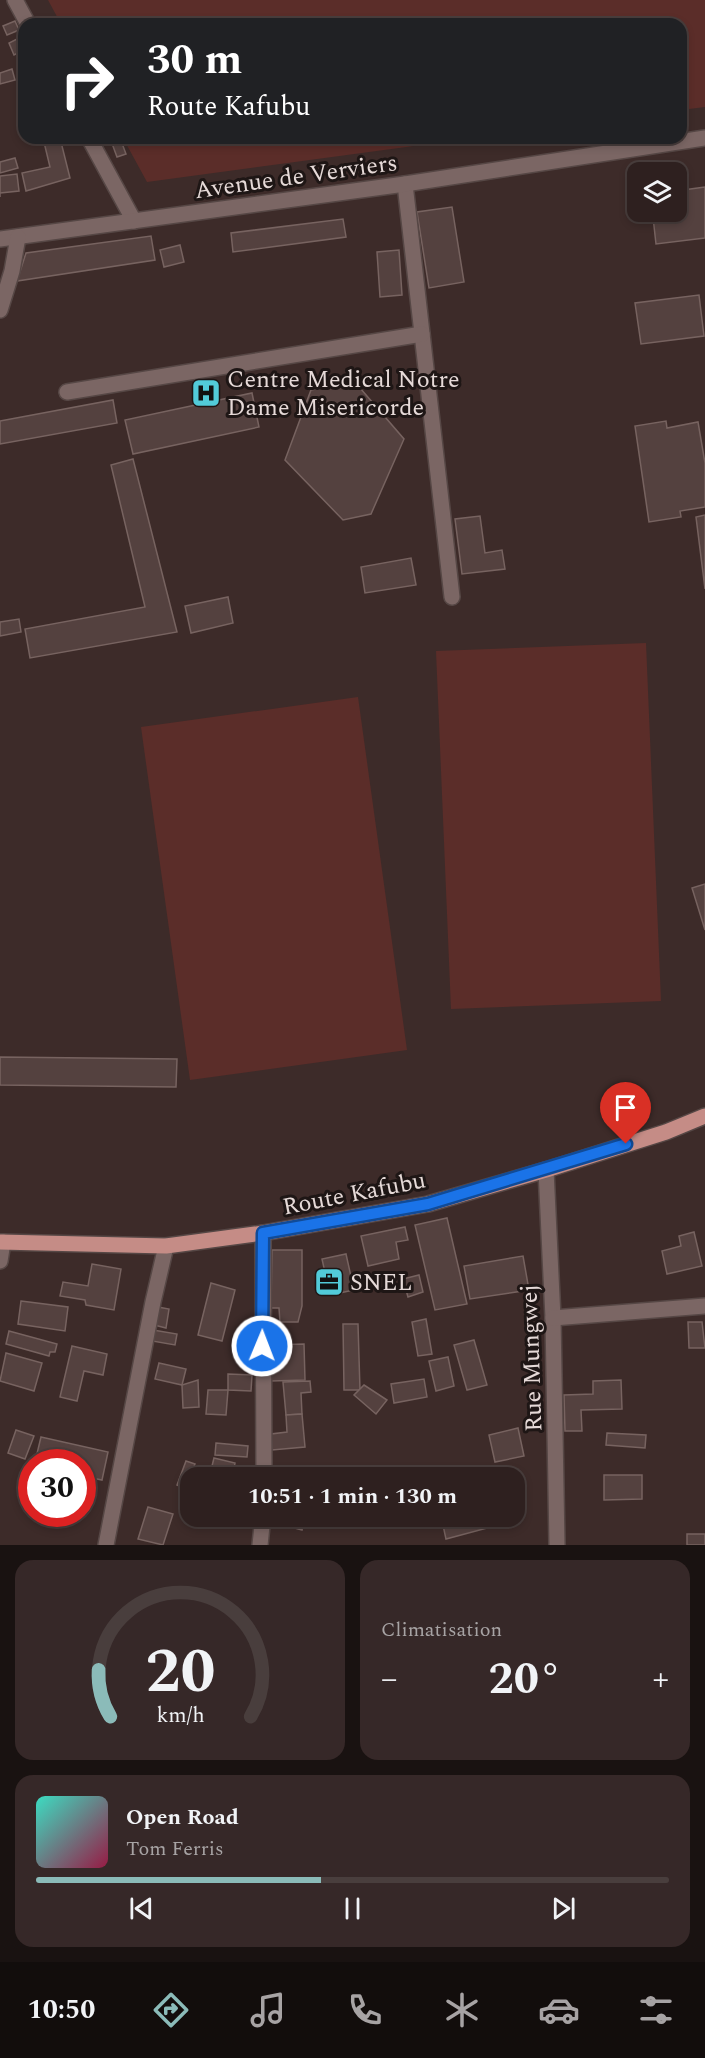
<!DOCTYPE html>
<html lang="fr">
<head>
<meta charset="utf-8">
<style>
	body { margin:0; font-family:Spectral,serif; background:#362828; color:#f1f3f6; height:100vh; display:flex; flex-direction:column; font-size:22px; white-space:nowrap }
	* { box-sizing:border-box; margin:0 }
	p { font-size:20px; color:#a7a3a4 }
	.icon { flex:none; width:33px; height:33px; fill:none; stroke:currentColor; stroke-width:2; stroke-linecap:round; stroke-linejoin:round }
	.map { position:relative; height:1545px; overflow:hidden }
	.side { display:flex; flex-direction:column; gap:15px; padding:15px; background:#191211; flex:1 }
	.side>* { flex:none }
	.hud { position:absolute; left:18px; top:18px; width:669px; height:126px; border-radius:18px; box-shadow:0 3px 9px #0003,0 0 0 2px #493e3d; background:#202124; color:#fff; overflow:hidden }
	.fabs { position:absolute; left:627px; top:162px; display:grid; gap:12px }
	.fabs a { display:grid; place-items:center; width:60px; height:60px; border-radius:12px; background:#2e201f; box-shadow:0 3px 9px #0003,0 0 0 2px #493e3d; font-size:30px }
	.speed { position:absolute; left:18px; top:1449px; display:flex; gap:12px; font-size:30px; font-weight:700; text-align:center }
	.speed>* { display:grid; place-content:center; width:78px; height:78px; border-radius:50%; background:#2e201f; box-shadow:0 3px 9px #0003,0 0 0 2px #493e3d; line-height:1 }
	.speed .limit { border:9px solid #d22; background:#fff; color:#111 }
	.pin { position:absolute; display:grid; place-items:center; width:51px; height:51px; color:#fff; margin:-62px -26px; border-radius:50% 50% 50% 0; rotate:-45deg; box-shadow:0 0 6px #0007 }
	.pin .icon { rotate:45deg }
	.me { position:absolute; width:66px; margin:-33px; rotate:1deg; stroke-linejoin:round; filter:drop-shadow(0 0 4px #0008) }
	.turn { display:flex; align-items:center; gap:21px; height:126px; padding:0 30px; font-size:27px }
	.turn .icon { width:78px; height:78px; stroke-width:2.5 }
	.turn b { display:block; font-size:42px; line-height:51px }
	.big { font-size:45px; font-weight:700; line-height:1.1 }
	.side .tile { flex:1; display:flex; flex-direction:column; justify-content:center; gap:9px; min-width:0; padding:0 21px; border-radius:18px; background:#362828 }
	.side .dial { align-items:center; gap:0 }
	.dial svg { height:156px; overflow:visible; fill:none; stroke:#493e3d; stroke-width:7; stroke-linecap:round; text-anchor:middle }
	.dial text { fill:#f1f3f6; stroke:none }
	.song { display:flex; align-items:center; gap:18px }
	.cover { width:72px; height:72px; border-radius:9px; background:linear-gradient(135deg,hsl(170 70% 55%),hsl(340 70% 35%)) }
	.played { height:6px; border-radius:3px; background:linear-gradient(90deg,#8bbbb9 45%,#493e3d 45%) }
	.keys { display:flex; justify-content:space-around; direction:ltr }
	.heat { display:flex; justify-content:space-between; align-items:center; font-size:33px; direction:ltr }
	.side .tiles { flex:1; display:grid; gap:15px; grid-template-columns:1fr 1fr }
	.tile:last-child { grid-column:span 2 }
	.trip { position:absolute; left:180px; top:1467px; width:345px; height:60px; border-radius:18px; background:#2e201f; box-shadow:0 3px 9px #0003,0 0 0 2px #493e3d; font-weight:700; line-height:60px; text-align:center }
	.dock { display:flex; height:96px; justify-content:space-around; align-items:center; background:#120d0c; color:#a7a3a4 }
	.dock .icon { width:42px; height:42px }
	.dock .active { color:#8bbbb9 }
	.dock b { font-size:27px; color:#f1f3f6 }
	.map>svg:first-child { display:block }
	.green { fill:#5b2d29 }
	.building { fill:#54413f; stroke:#776360; stroke-width:1.5 }
	.lines { fill:none; stroke-linecap:round; stroke-linejoin:round }
	.minor-casing { stroke:#564745; stroke-width:18 }
	.major-casing { stroke:#564745; stroke-width:18 }
	.minor { stroke:#7b6664; stroke-width:15 }
	.major { stroke:#c58c86; stroke-width:15 }
	.route-casing { stroke:#114b97; stroke-width:15 }
	.route { stroke:#1a73e8; stroke-width:10 }
	.labels { text-anchor:middle; stroke-width:6; stroke-linejoin:round; paint-order:stroke }
	.street-label { font-size:24px; fill:#e6dad8; stroke:#1e1615 }
	.poi-label { font-size:24px; fill:#e6dad8; stroke:#1e1615; text-anchor:start }
</style>
</head>
<body>
<div class="map">
<svg width="705" height="1545" viewBox="0 0 705 1545">
	<rect width="100%" height="100%" fill="#3d2b29"/>
	<!-- green -->
	<g class="green">
		<polygon points="48,0 705,0 705,107 681,110 681,24 61,24"/>
		<polygon points="123,138 473,138 147,182"/>
		<polygon points="646,643 661,1001 451,1009 436,651"/>
		<polygon points="358,697 407,1050 190,1080 141,727"/>
	</g>
	<!-- building -->
	<g class="building">
		<polygon points="15,21 19,30 7,35 3,26"/>
		<polygon points="23,36 24,50 14,55 9,43"/>
		<polygon points="12,69 15,80 0,84 0,73"/>
		<polygon points="43,138 60,138 70,178 26,191 22,173 50,167"/>
		<polygon points="110,138 120,138 126,154 117,157"/>
		<polygon points="15,158 18,168 0,173 0,162"/>
		<polygon points="17,174 19,191 0,193 0,197 0,176"/>
		<polygon points="705,187 705,238 656,244 653,217 632,219 629,197 638,196 638,212 676,212 676,191"/>
		<polygon points="452,207 464,282 429,288 417,212"/>
		<polygon points="343,219 346,237 233,252 231,233"/>
		<polygon points="151,236 155,260 17,281 26,253"/>
		<polygon points="180,245 184,262 164,267 160,250"/>
		<polygon points="399,250 402,295 380,297 377,252"/>
		<polygon points="699,295 704,336 641,344 635,303"/>
		<polygon points="354,381 404,439 371,514 343,520 285,460 311,390"/>
		<polygon points="252,393 259,427 133,454 125,420"/>
		<polygon points="113,400 117,423 0,444 0,421"/>
		<polygon points="666,421 667,428 698,422 705,463 705,507 680,511 681,517 649,522 635,426"/>
		<polygon points="133,459 177,632 30,658 25,629 145,607 111,465"/>
		<polygon points="705,515 705,589 696,517"/>
		<polygon points="480,516 485,553 502,550 505,569 462,574 455,519"/>
		<polygon points="411,558 416,585 365,593 361,567"/>
		<polygon points="228,597 233,623 191,633 185,606"/>
		<polygon points="19,619 21,632 0,636 0,622"/>
		<polygon points="705,884 705,930 692,888"/>
		<polygon points="0,1057 177,1059 176,1087 0,1085"/>
		<polygon points="447,1218 467,1304 435,1310 415,1225"/>
		<polygon points="405,1227 408,1240 396,1242 399,1259 368,1266 361,1236"/>
		<polygon points="694,1232 702,1266 667,1274 662,1251 681,1246 679,1236"/>
		<polygon points="272,1250 302,1250 302,1306 298,1322 280,1322 279,1308 271,1308"/>
		<polygon points="346,1254 354,1290 330,1295 322,1259"/>
		<polygon points="523,1256 529,1290 470,1299 464,1266"/>
		<polygon points="92,1264 121,1269 114,1310 86,1305 85,1300 60,1296 63,1282 88,1286"/>
		<polygon points="419,1275 423,1292 408,1297 403,1279"/>
		<polygon points="211,1283 235,1290 222,1341 198,1335"/>
		<polygon points="21,1301 68,1307 65,1331 18,1324"/>
		<polygon points="158,1307 169,1309 166,1328 154,1325"/>
		<polygon points="426,1319 432,1354 418,1356 412,1322"/>
		<polygon points="688,1322 702,1322 705,1348 689,1348"/>
		<polygon points="343,1324 358,1324 360,1390 344,1390"/>
		<polygon points="153,1330 177,1334 175,1345 152,1341"/>
		<polygon points="9,1331 57,1344 55,1352 50,1352 49,1356 6,1344"/>
		<polygon points="474,1340 487,1385 467,1390 454,1345"/>
		<polygon points="304,1344 305,1380 271,1381 270,1345"/>
		<polygon points="72,1346 107,1354 103,1375 84,1371 77,1401 60,1397"/>
		<polygon points="6,1353 42,1363 34,1391 0,1381"/>
		<polygon points="448,1357 454,1386 436,1391 429,1361"/>
		<polygon points="159,1363 186,1369 182,1385 155,1379"/>
		<polygon points="228,1374 252,1375 251,1391 228,1390"/>
		<polygon points="424,1379 427,1397 394,1403 391,1384"/>
		<polygon points="198,1380 199,1407 183,1408 182,1385"/>
		<polygon points="621,1380 622,1409 581,1410 582,1431 565,1431 564,1395 593,1394 593,1381"/>
		<polygon points="310,1381 311,1392 301,1393 302,1414 286,1415 283,1382"/>
		<polygon points="364,1385 387,1400 376,1414 354,1395"/>
		<polygon points="208,1390 228,1390 226,1415 206,1414"/>
		<polygon points="302,1414 305,1447 272,1450 271,1434 287,1432 286,1415"/>
		<polygon points="518,1428 524,1456 495,1462 489,1435"/>
		<polygon points="16,1430 34,1436 25,1459 8,1453"/>
		<polygon points="607,1433 646,1435 645,1448 606,1445"/>
		<polygon points="41,1437 108,1452 102,1480 82,1476 82,1462 35,1462"/>
		<polygon points="216,1443 248,1446 247,1457 215,1455"/>
		<polygon points="214,1458 235,1463 232,1478 209,1478"/>
		<polygon points="186,1461 195,1464 190,1476 194,1478 190,1478 190,1490 177,1485"/>
		<polygon points="309,1468 325,1468 326,1478 309,1478"/>
		<polygon points="472,1469 474,1478 448,1478 447,1474"/>
		<polygon points="604,1475 642,1475 642,1499 604,1500"/>
		<polygon points="148,1507 173,1514 163,1545 138,1539"/>
		<polygon points="50,1514 64,1514 65,1525 51,1525"/>
		<polygon points="214,1516 251,1516 250,1525 214,1519"/>
		<polygon points="282,1516 305,1516 302,1530 280,1524"/>
		<polygon points="441,1516 489,1516 491,1527 446,1539"/>
		<rect x="687" y="1534" width="18" height="11"/>
	</g>
	<g class="lines">
		<!-- minor casing -->
		<g class="minor-casing">
			<g id="minor">
				<polyline points="15,0 28,24"/>
				<polyline points="89,138 134,221"/>
				<polyline points="405,184 452,597"/>
				<polyline points="0,239 405,184 705,138"/>
				<polyline points="0,310 12,271 18,237"/>
				<polyline points="67,392 422,334"/>
				<polyline points="546,1170 553,1318 557,1545"/>
				<polyline points="263,1233 264,1478"/>
				<polyline points="0,1261 3,1242"/>
				<polyline points="553,1318 705,1306"/>
				<polyline points="106,1545 153,1302 166,1246"/>
				<polyline points="260,1545 263,1516"/>
			</g>
		</g>
		<!-- major casing -->
		<g class="major-casing">
			<polyline id="major" points="0,1242 166,1246 263,1233 428,1204 546,1170 666,1132 705,1116"/>
		</g>
		<!-- minor -->
		<use href="#minor" class="minor"/>
		<!-- major -->
		<use href="#major" class="major"/>
	</g>
	<g class="lines">
		<!-- route casing -->
		<g class="route-casing">
			<polyline id="route" points="262,1346 263,1233 428,1204 626,1144"/>
		</g>
		<!-- route -->
		<use href="#route" class="route"/>
	</g>
	<!-- icons -->
	<defs>
		<g id="hospital-square" transform="scale(1.5)"><rect x="-9" y="-9" width="18" height="18" rx="4" fill="#52cbd9" stroke="#1e1615"/><path d="M-5-5h3v3.5h4V-5h3V5h-3V1.5h-4V5h-3Z" fill="#111"/></g>
		<g id="office-square" transform="scale(1.5)"><rect x="-9" y="-9" width="18" height="18" rx="4" fill="#52cbd9" stroke="#1e1615"/><path d="M-6-3h4V-5.5h4V-3h4V5H-6ZM-1-4.5V-3h2v-1.5ZM-6 0V1H6V0Z" fill="#111"/></g>
	</defs>
	<g fill-rule="evenodd">
		<use href="#hospital-square" x="206" y="393"/>
		<use href="#office-square" x="329" y="1282"/>
	</g>
	<g class="labels">
		<!-- street labels -->
		<g class="street-label">
			<text transform="translate(296 176) rotate(-8)" y="8">Avenue de Verviers</text>
			<text transform="translate(354 1193) rotate(-11)" y="8">Route Kafubu</text>
			<text transform="translate(531 1358) rotate(-92)" y="8">Rue Mungwej</text>
		</g>
		<!-- poi labels -->
		<g class="poi-label">
			<text x="227" y="387">Centre Medical Notre<tspan x="227" dy="28">Dame Misericorde</tspan></text>
			<text x="350" y="1290">SNEL</text>
		</g>
	</g>
</svg>
<div class="fabs">
<a><svg class="icon" aria-label="layers" viewBox="0 0 24 24"><path d="M12 4l9 5-9 5-9-5zM3 14l9 5 9-5"/></svg></a>
</div>
<div class="speed"><div class="limit">30</div></div>
<div class="pin" style="left:626px;top:1144px;background:#d93025"><svg class="icon" aria-label="arrive" viewBox="0 0 24 24"><path d="M6 21V4h12l-3 4 3 4H6"/></svg></div>
<svg class="me" style="left:262px;top:1346px" viewBox="-20 -20 40 40"><circle r="17" fill="#1a73e8" stroke="#fff" stroke-width="3"/><path d="M0-11L8 9 0 5-8 9z" fill="#fff"/></svg>
<div class="trip">10:51 · 1 min · 130 m</div>
<div class="hud">
<div class="turn"><svg class="icon" aria-label="right" viewBox="0 0 24 24"><path d="M7 20v-9h11M14 6l5 5-5 5"/></svg><div><b>30 m</b>Route Kafubu</div></div>
</div>
</div>
<section class="side">
<div class="tiles">
<div class="tile dial"><svg viewBox="0 0 100 80">
<path d="M14 69A42 42 0 1 1 86 69"/>
<path d="M14 69A42 42 0 0 1 8 45" stroke="#8bbbb9"/>
<text x="50" y="56" font-size="32" font-weight="700">20</text>
<text x="50" y="72" font-size="11">km/h</text>
</svg></div>
<div class="tile"><p>Climatisation</p>
<div class="heat"><a>−</a><b class="big">20°</b><a>+</a></div>
</div>
<div class="tile">
<div class="song"><i class="cover"></i><div><b>Open Road</b><p>Tom Ferris</p></div></div>
<div class="played"></div>
<div class="keys"><svg class="icon" aria-label="previous" viewBox="0 0 24 24"><path d="M18 5L8 12l10 7zM5 5v14"/></svg><svg class="icon" aria-label="pause" viewBox="0 0 24 24"><path d="M8 5v14M16 5v14"/></svg><svg class="icon" aria-label="next" viewBox="0 0 24 24"><path d="M6 5l10 7-10 7zM19 5v14"/></svg></div>
</div>
</div>
</section>
<nav class="dock">
<b>10:50</b>
<svg class="icon active" aria-label="directions" viewBox="0 0 24 24"><path d="M12 3l9 9-9 9-9-9zM9 14v-3h6M13 9l2 2-2 2"/></svg>
<svg class="icon" aria-label="music" viewBox="0 0 24 24"><path d="M9 18V5l10-2v13"/><circle cx="6" cy="18" r="3"/><circle cx="16" cy="16" r="3"/></svg>
<svg class="icon" aria-label="phone" viewBox="0 0 24 24"><path d="M5 4h4l2 5-3 2q2 4 5 5l2-3 5 2v4C11 20 4 13 5 4z"/></svg>
<svg class="icon" aria-label="climate" viewBox="0 0 24 24"><path d="M12 3v18M4 7l16 10M4 17L20 7"/></svg>
<svg class="icon" aria-label="car" viewBox="0 0 24 24"><path d="M5 17H2v-5l4-1 3-4h7l3 4 3 1v5h-3M9 17h6M6 11h13"/><circle cx="7" cy="17" r="2"/><circle cx="17" cy="17" r="2"/></svg>
<svg class="icon" aria-label="filters" viewBox="0 0 24 24"><path d="M4 7h16M4 17h16"/><circle cx="9" cy="7" r="2"/><circle cx="15" cy="17" r="2"/></svg>
</nav>
</body>
</html>
